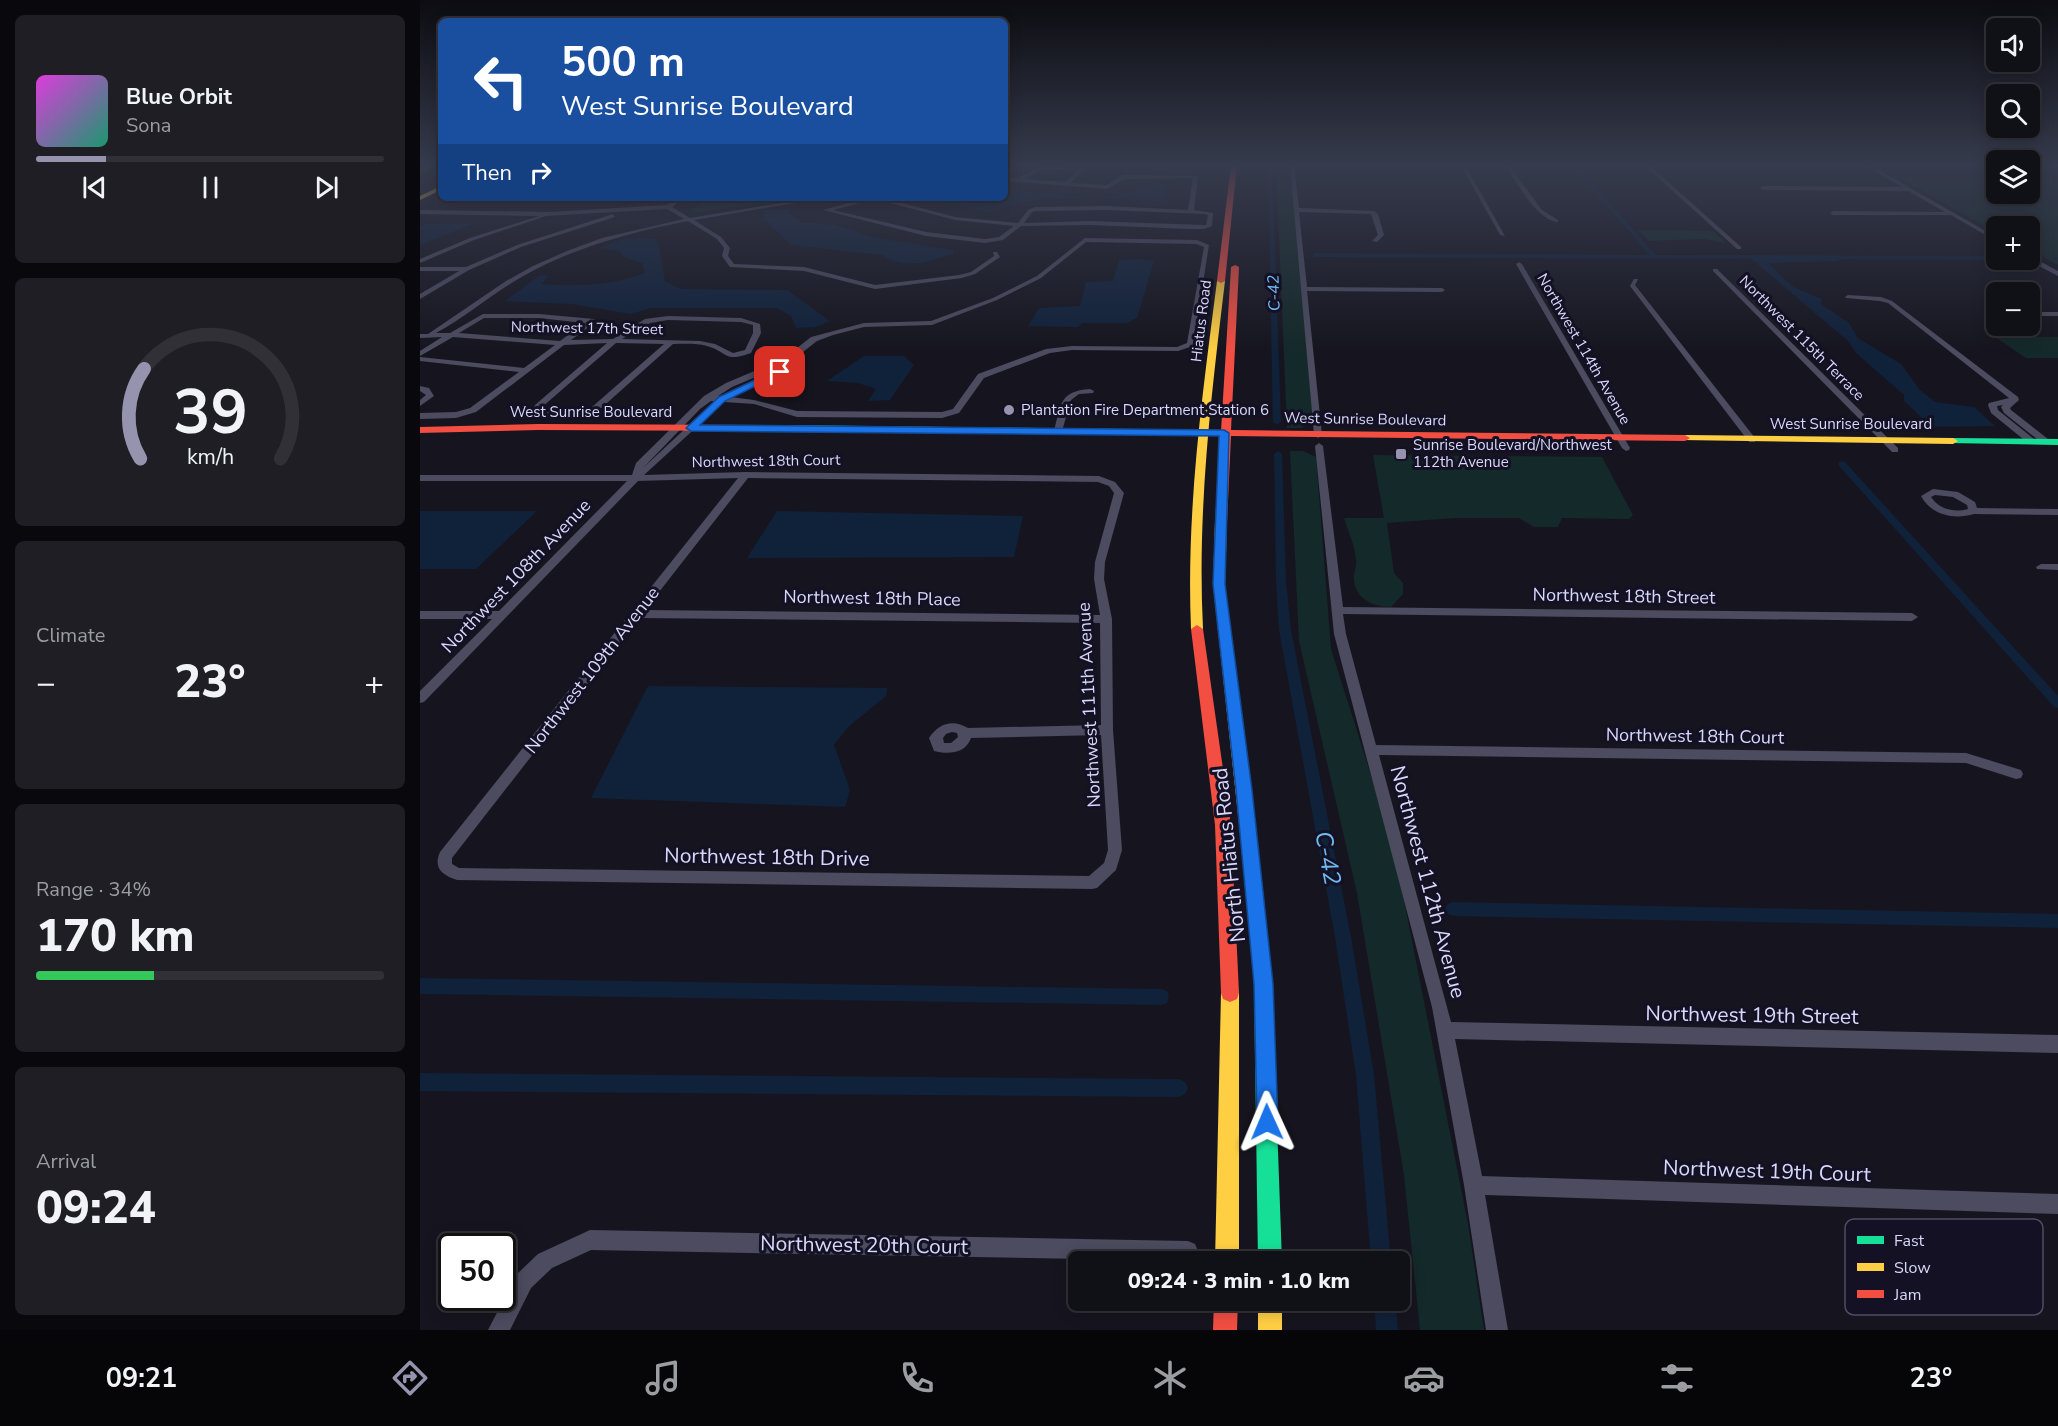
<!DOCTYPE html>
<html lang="en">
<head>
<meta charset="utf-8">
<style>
	body { margin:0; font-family:"Nunito Sans",sans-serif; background:#1e1e24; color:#f1f3f6; height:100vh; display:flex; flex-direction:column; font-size:22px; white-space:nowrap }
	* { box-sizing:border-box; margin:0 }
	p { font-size:20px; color:#9c9da1 }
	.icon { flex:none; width:33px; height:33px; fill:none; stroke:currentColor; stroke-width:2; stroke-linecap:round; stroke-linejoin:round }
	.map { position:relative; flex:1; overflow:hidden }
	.side { display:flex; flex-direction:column; gap:15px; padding:15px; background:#09090d; width:420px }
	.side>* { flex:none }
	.top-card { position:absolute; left:18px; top:18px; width:570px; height:183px; border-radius:9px; box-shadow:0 3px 15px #0003,0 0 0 2px #303036; background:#1a4fa0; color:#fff; overflow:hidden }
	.tools { position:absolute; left:1566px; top:18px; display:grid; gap:12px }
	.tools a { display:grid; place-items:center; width:54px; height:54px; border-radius:9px; background:#101017; box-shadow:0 3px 15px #0003,0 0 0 2px #303036; font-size:30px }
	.speed { position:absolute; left:18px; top:1233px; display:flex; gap:12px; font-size:30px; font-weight:700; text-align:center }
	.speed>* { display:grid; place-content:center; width:78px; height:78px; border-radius:50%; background:#101017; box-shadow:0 3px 15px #0003,0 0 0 2px #303036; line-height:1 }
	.speed .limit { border:3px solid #111; border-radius:9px; background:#fff; color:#111 }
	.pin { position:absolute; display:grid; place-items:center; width:51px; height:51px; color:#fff; margin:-26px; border-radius:12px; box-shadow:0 3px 9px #0006 }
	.me { position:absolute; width:66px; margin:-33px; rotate:359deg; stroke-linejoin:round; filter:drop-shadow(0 0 4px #0008) }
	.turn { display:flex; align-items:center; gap:21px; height:126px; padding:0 24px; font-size:27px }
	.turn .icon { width:78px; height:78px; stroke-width:2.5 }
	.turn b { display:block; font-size:42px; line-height:51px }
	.then { display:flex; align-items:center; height:57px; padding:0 24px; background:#0003; gap:12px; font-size:22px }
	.big { font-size:45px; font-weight:800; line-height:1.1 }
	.side .card { flex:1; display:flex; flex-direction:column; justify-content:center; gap:9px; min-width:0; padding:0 21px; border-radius:9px; background:#1e1e24 }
	.side .dial { align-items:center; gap:0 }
	.dial svg { height:156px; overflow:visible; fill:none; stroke:#303036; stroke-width:7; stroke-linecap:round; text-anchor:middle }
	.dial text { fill:#f1f3f6; stroke:none }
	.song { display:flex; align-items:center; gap:18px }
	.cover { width:72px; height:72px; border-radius:9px; background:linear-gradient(135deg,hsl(300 70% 55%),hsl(160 70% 35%)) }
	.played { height:6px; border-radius:3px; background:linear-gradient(90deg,#9593ae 20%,#303036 20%) }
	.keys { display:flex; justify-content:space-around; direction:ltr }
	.heat { display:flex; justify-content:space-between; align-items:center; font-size:33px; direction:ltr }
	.charge { height:9px; border-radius:4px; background:linear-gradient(90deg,#34c759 34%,#303036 0) }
	.trip { position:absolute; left:648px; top:1251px; width:342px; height:60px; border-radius:9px; background:#101017; box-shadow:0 3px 15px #0003,0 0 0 2px #303036; font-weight:800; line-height:60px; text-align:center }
	.dock { display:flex; height:96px; justify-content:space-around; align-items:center; background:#060609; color:#9c9da1 }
	.dock .icon { width:42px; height:42px }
	.dock .selected { color:#9593ae }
	.dock b { font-size:27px; color:#f1f3f6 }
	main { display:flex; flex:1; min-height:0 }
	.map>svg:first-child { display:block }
	.green { fill:#142929 }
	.water { fill:#10213a }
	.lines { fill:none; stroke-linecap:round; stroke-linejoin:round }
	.canal { fill:#10213a; fill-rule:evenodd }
	.street { fill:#4c4b5f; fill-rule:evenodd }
	.fast { fill:#16e098; fill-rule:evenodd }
	.slow { fill:#ffcf43; fill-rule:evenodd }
	.jam { fill:#f24e42; fill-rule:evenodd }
	.route { fill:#1a73e8; stroke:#114b97; stroke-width:1.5 }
	.poi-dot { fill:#9593ae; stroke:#131123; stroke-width:2 }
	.labels { text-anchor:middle; stroke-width:6; stroke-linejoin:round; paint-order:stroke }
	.far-street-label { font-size:15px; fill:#dad7fb; stroke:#131123 }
	.far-poi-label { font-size:15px; fill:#dad7fb; stroke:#131123; text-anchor:start }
	.far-water-label { font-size:16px; font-style:italic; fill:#70b9f0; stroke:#131123 }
	.street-label { font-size:18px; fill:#dad7fb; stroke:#131123 }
	.near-street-label { font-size:21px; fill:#dad7fb; stroke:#131123 }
	.near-water-label { font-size:24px; font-style:italic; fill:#70b9f0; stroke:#131123 }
	.key { fill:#131123; stroke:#4f4c64; stroke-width:1.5 }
	.key-label { font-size:16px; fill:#dad7fb }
</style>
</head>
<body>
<main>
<section class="side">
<div class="card">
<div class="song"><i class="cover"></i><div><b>Blue Orbit</b><p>Sona</p></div></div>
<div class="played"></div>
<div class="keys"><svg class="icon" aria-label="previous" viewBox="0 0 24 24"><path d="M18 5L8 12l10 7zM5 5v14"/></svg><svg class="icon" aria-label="pause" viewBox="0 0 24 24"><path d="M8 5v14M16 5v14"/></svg><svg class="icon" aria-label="next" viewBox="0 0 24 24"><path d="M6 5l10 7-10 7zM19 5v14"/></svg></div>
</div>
<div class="card dial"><svg viewBox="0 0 100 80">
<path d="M14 69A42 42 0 1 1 86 69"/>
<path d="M14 69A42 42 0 0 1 16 23" stroke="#9593ae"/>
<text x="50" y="56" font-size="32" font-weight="700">39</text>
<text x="50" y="72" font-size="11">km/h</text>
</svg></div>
<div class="card"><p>Climate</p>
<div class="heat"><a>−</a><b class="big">23°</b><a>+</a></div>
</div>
<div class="card"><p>Range · 34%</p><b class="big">170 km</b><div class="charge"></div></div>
<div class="card"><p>Arrival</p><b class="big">09:24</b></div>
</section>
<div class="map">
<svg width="1638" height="1330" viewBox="0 0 1638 1330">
	<rect width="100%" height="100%" fill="#16151f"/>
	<!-- green -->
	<g class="green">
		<polygon points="856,165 871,165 893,422 881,428 867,428"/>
		<polygon points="1610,165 1638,165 1638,265 1610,250 1610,226 1576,226 1576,232 1478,177 1576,178 1576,194 1610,194 1610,178 1622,178 1610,172"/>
		<polygon points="288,198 378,198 273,213 272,209"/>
		<polygon points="1218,230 1293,231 1306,243 1284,239 1229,241"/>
		<polygon points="1575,337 1638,337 1638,358 1606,358"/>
		<polygon points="870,451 883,451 896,457 911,649 973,845 1048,1224 1064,1330 1000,1330 984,1175 937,893 879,641"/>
		<path d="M953 455 1182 457 1213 515 1209 519 1142 518 1138 527H1114L1099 518H1035L967 523 974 573 983 583V594L971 607C951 607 932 597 934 574 935 569 937 564 936 560 935 545 928 532 924 518H964Z"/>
	</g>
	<!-- water -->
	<g class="water">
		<path d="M746 184 745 202C699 199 611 190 573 213L503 198H585V190C620 193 657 198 692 196 714 194 724 185 746 184Z"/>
		<polygon points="96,198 226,198 157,203 93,200"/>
		<path d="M343 210H371L369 213 381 222 416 225 456 238 533 250V254C508 261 486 271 462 255L371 245 344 219Z"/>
		<polygon points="6,224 53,224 0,245 0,226"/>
		<path d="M221 238 235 239 239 246 245 281 260 289 367 290 410 321 396 327 376 328 371 316 357 308H230L211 314 152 304 85 301 120 275H128L122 284C156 287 193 285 225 273L222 263 205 258 199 251 179 248 203 239Z"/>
		<polygon points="1329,257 1419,258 1418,261 1348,263 1373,287 1402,299 1401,304 1429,323 1438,338 1481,364 1500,390 1515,402 1554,407 1575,426 1512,427 1484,401 1484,395 1436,353 1428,341"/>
		<polygon points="721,259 734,261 717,318 707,323 662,323 658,327 608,326 619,308 660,306 666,282 693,281 699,260"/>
		<polygon points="444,356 484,356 494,365 470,400 448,401 456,389 438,383 407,381"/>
		<polygon points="0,511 117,511 56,569 0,569"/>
		<polygon points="357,511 603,516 594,557 327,558"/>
		<polygon points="228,686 467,688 466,696 428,727 414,745 430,790 425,807 171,798"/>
	</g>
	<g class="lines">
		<!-- canal -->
		<g class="canal">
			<polygon points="848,165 852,165 861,422 857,425 853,422"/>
			<polygon points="1150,165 1155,165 1236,255 1576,256 1577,260 895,257 892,255 895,253 1230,255"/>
			<polygon points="1638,257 1638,261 1627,259"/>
			<polygon points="858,451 862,454 866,581 871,630 931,937 954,1075 971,1262 951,1262 936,1075 915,937 859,630 856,581 854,454"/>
			<polygon points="1422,461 1425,462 1638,696 1638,708 1634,707 1419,466 1419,462"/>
			<polygon points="1033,902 1638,914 1638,928 1033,916 1028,914 1025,909 1028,904"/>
			<polygon points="0,978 741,989 747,991 749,997 747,1003 741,1005 0,994"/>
			<polygon points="0,1073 759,1079 765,1082 768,1088 765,1094 759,1097 0,1091"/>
			<polygon points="954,1300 975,1300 978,1330 956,1330"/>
		</g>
		<!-- street -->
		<g class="street">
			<polygon points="12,165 18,165 0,173 0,170"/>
			<polygon points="870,165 874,165 879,208 954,211 958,214 964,235 957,242 952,241 958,235 951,214 879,212 887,287 1022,288 1025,290 1022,292 887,291 902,435 898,438 894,435"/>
			<polygon points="1041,165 1045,165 1085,236 1080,235"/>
			<path d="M1085 165H1089L1122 210 1138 220V222C1117 220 1096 182 1085 165Z"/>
			<polygon points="1224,165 1229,165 1321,247 1321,249 1317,249"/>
			<polygon points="1445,165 1450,165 1576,237 1576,241 1531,215 1413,215 1410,213 1413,211 1525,212 1488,191 1343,190 1340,188 1343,186 1482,187"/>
			<path d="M621 166 664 169 651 183 686 185 703 175 778 176 774 210 793 213 792 226 784 229H770L670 225 601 226 583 240 565 243 506 236 403 210 448 198H463L535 217 598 223 608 210 615 207 686 206 768 210 773 178H771L704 179 687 189 585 181V177L598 178ZM622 169 658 171 645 182 604 179ZM455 199 535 220 594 226 579 237 565 239 506 232 413 210ZM686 210 784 214 788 215 786 225H784L670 221 604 223 612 212 616 211Z"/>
			<path d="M257 198H264L252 207 270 218 392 198H405L274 220 301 237 310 248 308 256 314 264 384 267 455 285 539 275 551 272 574 256 573 252H577L580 257 555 274 542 278 455 289 384 271 310 267 302 256 304 248 297 239 268 221C212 232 155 247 105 275 74 292 47 316 16 333H30L63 314H119L174 319V323L151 340 193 339 225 319 248 316 321 318 340 324 341 333 331 353C304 363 308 352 287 346 276 343 264 344 253 344L178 411 157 416 117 415 114 407 115 405 187 343 144 345 56 412 36 418 0 419V413L36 412 50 408 99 372 0 361V357L104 368 135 345 33 337 0 356V351L22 337 0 338V334H8L86 281 113 266 147 251 182 238 264 219 247 209 126 216 54 240 0 263V259L50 238 119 216 0 214V210L130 212 247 205ZM64 318H119L164 323 140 341 39 333ZM248 320 321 322 333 325V333L325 350 313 353 295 344 280 341 202 339 230 323ZM196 343 244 344 172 407 157 410H123L122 407Z"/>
			<polygon points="193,214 195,217 101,247 49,270 0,299 0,294 39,271 0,271 0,267 46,267 97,245"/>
			<path d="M665 238 777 240 789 245 773 346 758 351 652 350 630 353 564 378 539 413 522 418 377 417 334 404 304 402 224 475 325 472 679 476 695 482 704 493 685 562 684 579 692 619 693 730 702 850 696 870 677 888 672 889 37 880C22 875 13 868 20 852L318 478 218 481 4 702 0 703V691L72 619H0V611H79L207 481H0V475H212L216 463 284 396 306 383 363 359 391 337 444 323 511 321 573 298 617 276ZM666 242 776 244 784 247 767 343 757 347 652 346 626 349 558 374 533 409 522 412 377 411 334 400 310 397 306 395 298 396 312 387 369 363 397 341 413 335 444 327 512 325 577 300 621 278ZM291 401H295L223 468 280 409ZM328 478 678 482 689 486 694 493 675 562 674 579 680 615 225 610ZM219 618 680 623 681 725 548 728C533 719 519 723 509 738L514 751C529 755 546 753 551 738L681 735 688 850 684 863 669 876 39 868 32 864V858ZM532 732 537 733 538 737 531 743H524L523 738 526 734Z"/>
			<polygon points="1610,256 1638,271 1638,276 1608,260"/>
			<polygon points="1099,262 1102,264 1210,448 1209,450 1206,451 1202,448 1096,264"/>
			<polygon points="1293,269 1297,269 1478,448 1478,452 1472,452 1293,271"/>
			<polygon points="1214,279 1218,279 1215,285 1335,438 1335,442 1329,442 1210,286"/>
			<polygon points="1428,295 1461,297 1472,301 1598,397 1599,400 1590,408 1591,410 1628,439 1628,443 1622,443 1584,413 1581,407 1583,405 1577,406 1578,410 1614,439 1614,443 1608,443 1571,413 1568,405 1569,403 1589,398 1468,303 1460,301 1426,298 1425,297"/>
			<rect x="1610" y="312" width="28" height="4"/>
			<polygon points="0,386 9,388 14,396 0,406 0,400 6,395 0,391"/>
			<path d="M670 389 674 391 673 393 659 394 651 400 642 431 635 433 634 431C641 405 639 391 670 389Z"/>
			<polygon points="899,443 903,446 923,607 1492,613 1498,617 1492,621 923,614 926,634 956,745 1546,753 1601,770 1603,774 1601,778 1596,779 1546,763 959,755 1031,1022 1638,1035 1638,1053 1035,1039 1062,1176 1638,1194 1638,1214 1065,1195 1088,1330 1066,1330 1044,1185 1012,1007 914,634 895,446"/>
			<path d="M1513 489 1538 492 1555 502 1557 508 1638 509V515L1554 514C1534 520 1511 515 1501 496ZM1515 495 1533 497 1547 505 1548 509C1534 513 1519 509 1511 497Z"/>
			<polygon points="1621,564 1638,564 1638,570 1617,569 1616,567"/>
			<polygon points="170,1230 768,1241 775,1244 778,1251 775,1258 768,1261 171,1250 132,1268 111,1288 90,1330 68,1330 97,1274 118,1254"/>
		</g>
		<!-- fast -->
		<g class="fast">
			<polygon points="360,425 803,430 808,433 803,436 357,430 355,428"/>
			<polygon points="1533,438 1638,439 1638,445 1529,443 1529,439"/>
			<polygon points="833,872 839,874 841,879 852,984 862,1262 838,1262 834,984 825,879 827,874"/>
		</g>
		<!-- slow -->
		<g class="slow">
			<polygon points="21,186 21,190 0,200 0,196"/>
			<path d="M801 279 805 281C791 397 777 512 783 629L777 633 771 629C766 512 782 397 797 281Z"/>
			<polygon points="1265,435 1533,438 1538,441 1533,444 1262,440 1262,436"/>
			<polygon points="801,519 807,522 805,584 841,879 839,884 833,886 827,884 825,879 793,584 795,522"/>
			<polygon points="810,984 817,987 819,993 819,1262 795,1262 801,993 803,987"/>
			<rect x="838" y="1300" width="24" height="30"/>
		</g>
		<!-- jam -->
		<g class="jam">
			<polygon points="811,165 817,165 805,281 801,283 797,281"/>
			<polygon points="815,265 819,267 811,430 1265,435 1270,438 1265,441 811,436 807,522 805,524 797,524 795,522 801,435 798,433 801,431 811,267"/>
			<polygon points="118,424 360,425 365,428 360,431 118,430 0,433 0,427"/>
			<polygon points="777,625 783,629 811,825 819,993 817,999 810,1002 803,999 801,993 795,825 771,629"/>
			<polygon points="794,1300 818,1300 817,1330 793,1330"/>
		</g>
	</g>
	<!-- sky -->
	<linearGradient id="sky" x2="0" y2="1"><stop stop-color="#0c0c11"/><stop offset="0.47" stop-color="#363b4d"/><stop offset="1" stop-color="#363b4d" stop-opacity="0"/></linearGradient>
	<rect width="1638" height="351" fill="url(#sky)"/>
	<!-- route -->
	<polygon class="route" points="356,370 364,372 305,401 280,425 804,430 809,433 805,584 832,790 853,984 858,1122 854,1130 847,1133 840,1130 837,1122 834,984 816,790 793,584 799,436 271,431 266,428 299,397"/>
	<!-- markers -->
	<g class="poi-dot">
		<circle cx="589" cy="410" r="6"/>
		<rect x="975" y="448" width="12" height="12" rx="3"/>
	</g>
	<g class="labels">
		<!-- far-street labels -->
		<g class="far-street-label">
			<text transform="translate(781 321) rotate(-83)" y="5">Hiatus Road</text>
			<text transform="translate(167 328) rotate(1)" y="5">Northwest 17th Street</text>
			<text transform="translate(1382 338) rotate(45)" y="5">Northwest 115th Terrace</text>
			<text transform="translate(1164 349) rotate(60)" y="5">Northwest 114th Avenue</text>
			<text x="171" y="417">West Sunrise Boulevard</text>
			<text transform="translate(945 419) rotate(1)" y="5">West Sunrise Boulevard</text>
			<text x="1431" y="429">West Sunrise Boulevard</text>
			<text transform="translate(346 461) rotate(-1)" y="5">Northwest 18th Court</text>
		</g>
		<!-- far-poi labels -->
		<g class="far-poi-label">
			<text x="601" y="415">Plantation Fire Department Station 6</text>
			<text x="993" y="450">Sunrise Boulevard/Northwest<tspan x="993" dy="17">112th Avenue</tspan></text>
		</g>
		<!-- far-water labels -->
		<g class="far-water-label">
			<text transform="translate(853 293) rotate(-92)" y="6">C-42</text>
		</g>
		<!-- street labels -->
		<g class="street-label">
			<text transform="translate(96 576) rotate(-46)" y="6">Northwest 108th Avenue</text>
			<text transform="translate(1204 596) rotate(1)" y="6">Northwest 18th Street</text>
			<text transform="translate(452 598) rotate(1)" y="6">Northwest 18th Place</text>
			<text transform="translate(172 670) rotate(-52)" y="6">Northwest 109th Avenue</text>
			<text transform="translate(669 705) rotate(-93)" y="6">Northwest 111th Avenue</text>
			<text transform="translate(1275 736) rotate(1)" y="6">Northwest 18th Court</text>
		</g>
		<!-- near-street labels -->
		<g class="near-street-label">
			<text transform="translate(809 855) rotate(-96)" y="7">North Hiatus Road</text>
			<text transform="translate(347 857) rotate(1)" y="7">Northwest 18th Drive</text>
			<text transform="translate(1008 882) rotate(75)" y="7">Northwest 112th Avenue</text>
			<text transform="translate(1332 1015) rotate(1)" y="7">Northwest 19th Street</text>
			<text transform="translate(1347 1171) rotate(2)" y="7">Northwest 19th Court</text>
			<text transform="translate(444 1245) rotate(1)" y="7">Northwest 20th Court</text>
		</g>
		<!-- near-water labels -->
		<g class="near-water-label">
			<text transform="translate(908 858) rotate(79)" y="8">C-42</text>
		</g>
	</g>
	<!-- legend -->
	<rect x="1425" y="1219" width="198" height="96" rx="9" class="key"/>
	<rect x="1437" y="1236" width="27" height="8" fill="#16e098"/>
	<rect x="1437" y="1263" width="27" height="8" fill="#ffcf43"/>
	<rect x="1437" y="1290" width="27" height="8" fill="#f24e42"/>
	<g class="key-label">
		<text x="1474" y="1246">Fast</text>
		<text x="1474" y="1273">Slow</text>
		<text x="1474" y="1300">Jam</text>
	</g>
</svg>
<div class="tools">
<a><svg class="icon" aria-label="sound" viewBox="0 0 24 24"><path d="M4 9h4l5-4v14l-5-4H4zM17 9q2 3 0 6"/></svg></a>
<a><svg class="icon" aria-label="search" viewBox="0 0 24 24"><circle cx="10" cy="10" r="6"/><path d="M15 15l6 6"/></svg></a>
<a><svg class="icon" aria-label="layers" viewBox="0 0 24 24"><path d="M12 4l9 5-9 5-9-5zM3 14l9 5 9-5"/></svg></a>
<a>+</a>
<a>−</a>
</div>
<div class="speed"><div class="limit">50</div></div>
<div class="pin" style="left:360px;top:372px;background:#d93025"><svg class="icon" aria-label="arrive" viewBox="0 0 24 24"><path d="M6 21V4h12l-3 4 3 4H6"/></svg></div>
<svg class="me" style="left:847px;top:1122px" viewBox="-20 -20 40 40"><path d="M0-17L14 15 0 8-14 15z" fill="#1a73e8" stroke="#fff" stroke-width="4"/></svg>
<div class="trip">09:24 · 3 min · 1.0 km</div>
<div class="top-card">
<div class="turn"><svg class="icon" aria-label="left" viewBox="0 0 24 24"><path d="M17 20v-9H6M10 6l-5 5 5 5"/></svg><div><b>500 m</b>West Sunrise Boulevard</div></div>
<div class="then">Then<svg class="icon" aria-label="right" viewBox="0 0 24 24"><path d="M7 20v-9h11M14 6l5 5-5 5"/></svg></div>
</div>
</div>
</main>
<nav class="dock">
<b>09:21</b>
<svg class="icon selected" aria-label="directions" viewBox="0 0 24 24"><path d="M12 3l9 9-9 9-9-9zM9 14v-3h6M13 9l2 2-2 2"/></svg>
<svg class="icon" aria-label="music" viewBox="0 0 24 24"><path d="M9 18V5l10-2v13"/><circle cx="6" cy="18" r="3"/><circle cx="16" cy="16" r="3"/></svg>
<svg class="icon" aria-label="phone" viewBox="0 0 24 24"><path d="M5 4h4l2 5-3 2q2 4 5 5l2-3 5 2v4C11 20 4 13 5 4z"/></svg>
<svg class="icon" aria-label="climate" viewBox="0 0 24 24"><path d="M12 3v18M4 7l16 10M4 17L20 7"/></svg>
<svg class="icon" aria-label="car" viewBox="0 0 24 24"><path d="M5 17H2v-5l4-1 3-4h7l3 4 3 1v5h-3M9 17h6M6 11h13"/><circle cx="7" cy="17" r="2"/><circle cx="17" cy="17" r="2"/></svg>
<svg class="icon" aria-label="filters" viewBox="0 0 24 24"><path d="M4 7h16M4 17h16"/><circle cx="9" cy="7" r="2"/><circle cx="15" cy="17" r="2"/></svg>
<b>23°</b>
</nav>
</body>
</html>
